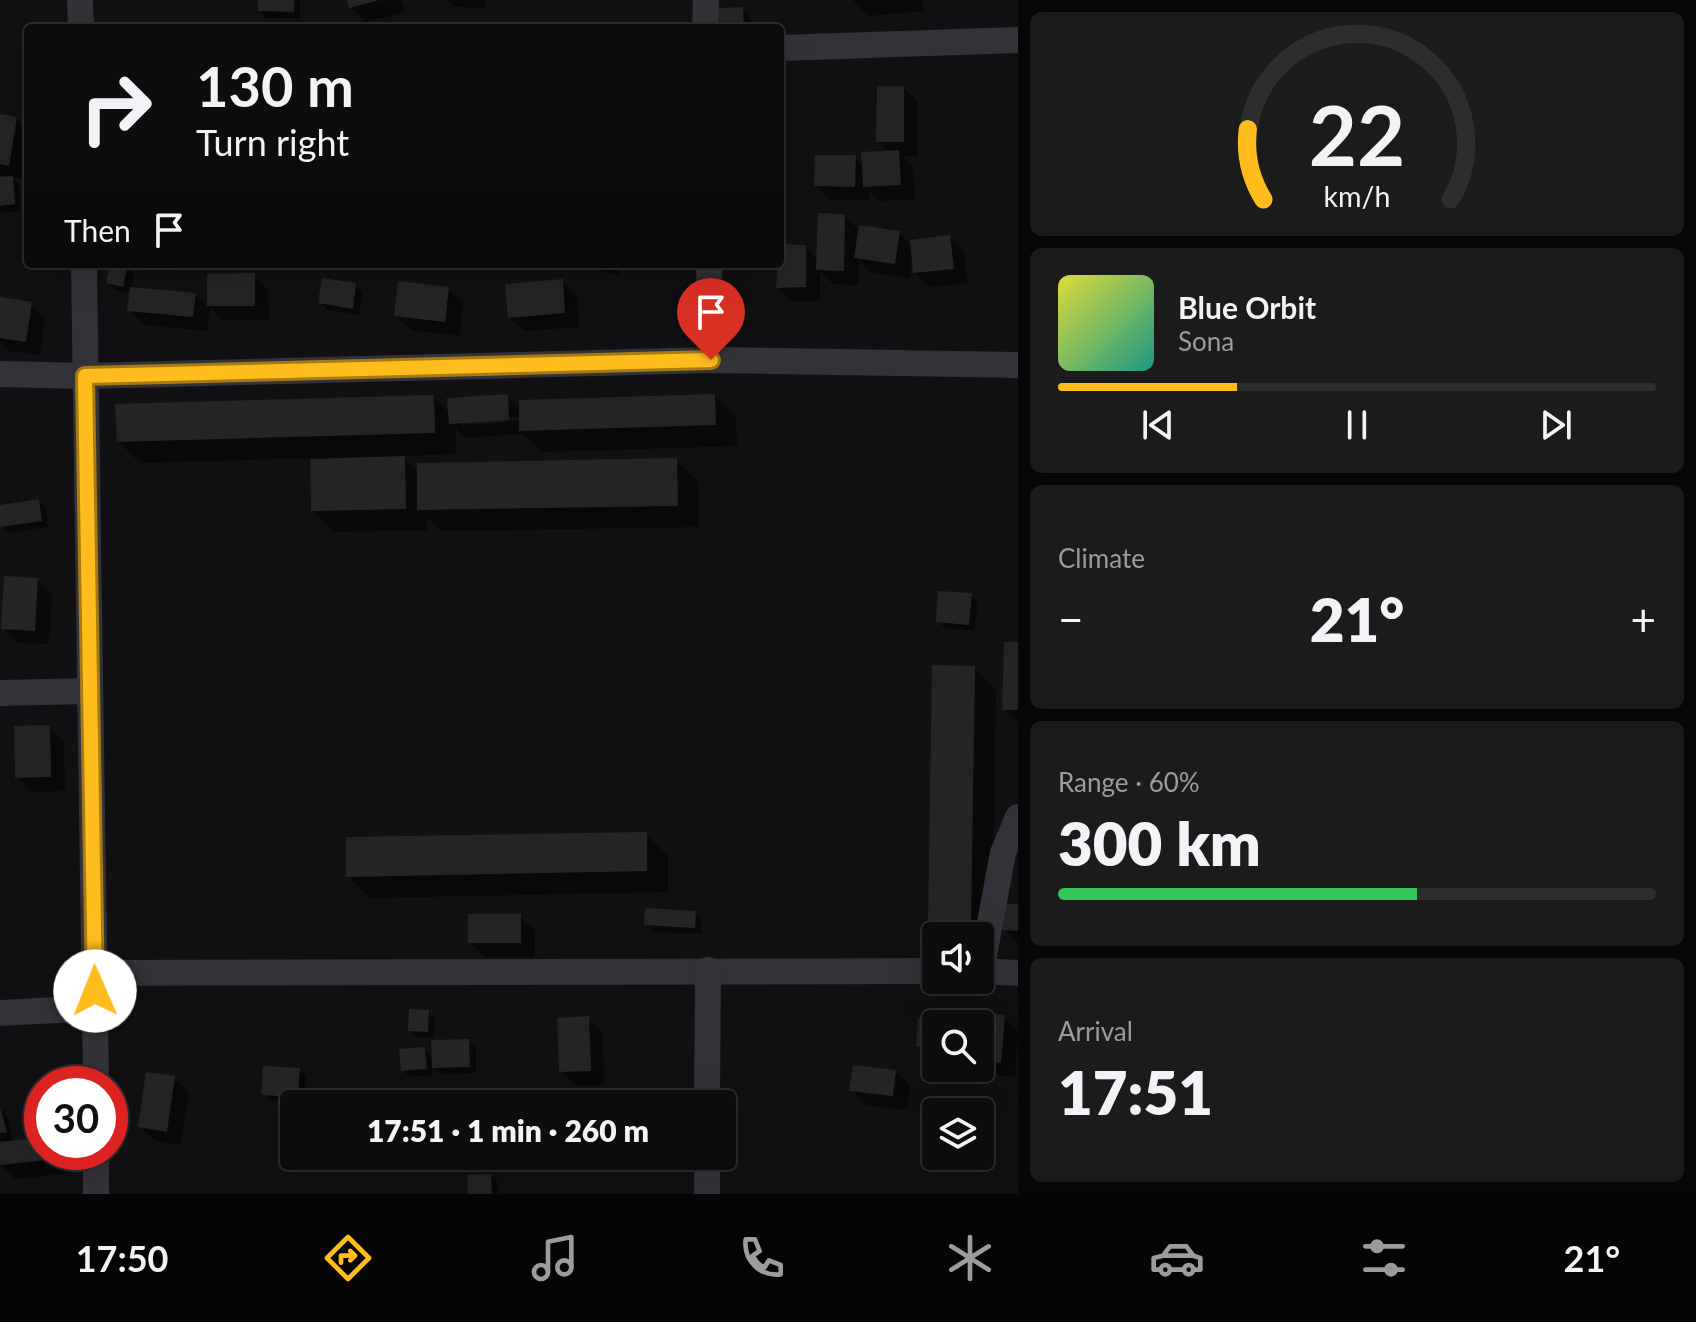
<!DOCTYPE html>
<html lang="en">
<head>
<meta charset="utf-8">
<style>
	body { margin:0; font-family:Lato,sans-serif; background:#1b1b1c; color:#f1f3f6; height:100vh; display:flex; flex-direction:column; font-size:30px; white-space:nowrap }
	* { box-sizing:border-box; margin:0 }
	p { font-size:26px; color:#9a9c9e }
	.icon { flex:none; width:44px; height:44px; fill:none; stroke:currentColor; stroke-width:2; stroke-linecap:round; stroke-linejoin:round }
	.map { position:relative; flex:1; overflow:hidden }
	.side { display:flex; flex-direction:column; gap:12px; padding:12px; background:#070708; width:678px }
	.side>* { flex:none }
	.hud { position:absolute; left:24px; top:24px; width:760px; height:244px; border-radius:8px; box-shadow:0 8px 32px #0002,0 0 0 2px #2d2d2e; background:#0d0d0e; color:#f1f3f6; overflow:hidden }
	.buttons { position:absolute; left:922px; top:922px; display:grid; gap:16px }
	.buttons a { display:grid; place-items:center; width:72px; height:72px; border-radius:8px; background:#0d0d0e; box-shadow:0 8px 32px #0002,0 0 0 2px #2d2d2e; font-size:40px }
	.speed { position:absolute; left:24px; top:1066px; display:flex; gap:16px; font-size:40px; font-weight:700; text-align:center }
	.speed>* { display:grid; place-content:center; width:104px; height:104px; border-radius:50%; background:#0d0d0e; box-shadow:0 8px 32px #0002,0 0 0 2px #2d2d2e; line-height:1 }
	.speed .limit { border:12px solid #d22; background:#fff; color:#111 }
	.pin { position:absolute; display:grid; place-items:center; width:68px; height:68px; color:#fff; margin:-82px -34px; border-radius:50% 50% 50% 0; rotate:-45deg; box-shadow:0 0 8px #0007 }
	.pin .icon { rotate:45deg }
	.me { position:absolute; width:88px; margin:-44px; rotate:359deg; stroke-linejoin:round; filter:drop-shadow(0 0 6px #0008) }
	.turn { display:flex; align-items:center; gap:28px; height:168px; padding:0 40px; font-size:36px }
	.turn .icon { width:104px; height:104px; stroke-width:2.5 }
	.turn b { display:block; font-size:56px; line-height:68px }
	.then { display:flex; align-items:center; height:76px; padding:0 40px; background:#0003; gap:16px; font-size:30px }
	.big { font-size:60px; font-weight:800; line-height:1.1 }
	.side .tile { flex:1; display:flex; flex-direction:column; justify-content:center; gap:12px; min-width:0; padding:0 28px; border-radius:12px; background:#1b1b1c }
	.side .dial { align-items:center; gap:0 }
	.dial svg { height:208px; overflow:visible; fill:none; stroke:#2d2d2e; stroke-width:7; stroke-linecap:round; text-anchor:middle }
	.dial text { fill:#f1f3f6; stroke:none }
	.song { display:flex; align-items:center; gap:24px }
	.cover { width:96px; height:96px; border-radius:12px; background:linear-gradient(135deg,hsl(60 70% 55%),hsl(170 70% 35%)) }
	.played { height:8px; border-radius:4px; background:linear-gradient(90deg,#ffbd1d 30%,#2d2d2e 30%) }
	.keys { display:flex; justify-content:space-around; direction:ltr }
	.heat { display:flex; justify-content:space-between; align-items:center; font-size:44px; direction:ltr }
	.charge { height:12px; border-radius:6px; background:linear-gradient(90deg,#34c759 60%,#2d2d2e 0) }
	.trip { position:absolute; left:280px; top:1090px; width:456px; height:80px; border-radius:8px; background:#0d0d0e; box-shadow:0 8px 32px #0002,0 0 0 2px #2d2d2e; font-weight:800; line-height:80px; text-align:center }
	.tabs { display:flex; height:128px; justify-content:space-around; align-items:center; background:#050506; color:#9a9c9e }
	.tabs .icon { width:56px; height:56px }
	.tabs .active { color:#ffbd1d }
	.tabs b { font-size:36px; color:#f1f3f6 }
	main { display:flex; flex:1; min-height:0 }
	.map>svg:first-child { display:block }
	.shadow { fill:#0007; fill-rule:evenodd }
	.building { fill:#242427 }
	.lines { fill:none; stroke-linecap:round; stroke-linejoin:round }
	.street { stroke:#323238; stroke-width:26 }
	.route-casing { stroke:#a67b13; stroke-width:20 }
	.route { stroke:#ffbd1d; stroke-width:14 }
</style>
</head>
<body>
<main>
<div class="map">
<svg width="1018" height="1194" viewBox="0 0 1018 1194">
	<rect width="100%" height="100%" fill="#111113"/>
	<!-- shadow -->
	<g class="shadow">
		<polygon points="260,0 300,0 300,18 266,18 260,11"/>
		<polygon points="349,0 402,0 405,12 366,22 351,7"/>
		<polygon points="446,0 486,0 485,9 452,6"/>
		<polygon points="853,0 923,0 924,11 868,16"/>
		<polygon points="742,9 749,16 750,28 718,27"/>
		<polygon points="904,88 918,103 918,156 902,156 913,167 915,199 880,201 869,190 869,200 831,200 816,186 855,157 864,166 889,153 878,141"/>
		<polygon points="0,116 16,119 28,130 23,179 12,177 19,185 21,211 0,213 0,179 9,177 0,175"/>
		<polygon points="845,216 860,231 899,233 912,246 950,237 964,252 968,283 930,287 915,273 912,259 910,278 870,272 859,260 858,285 833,284 820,271 820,301 792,302 778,287 778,264 805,247 819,260"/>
		<polygon points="112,264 127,266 134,273 131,289 195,295 208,309 209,276 254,275 268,290 269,320 223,320 210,307 207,331 144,325 130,310 132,293 115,290 108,283"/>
		<polygon points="136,264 171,264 171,271 142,270"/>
		<polygon points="591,264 621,264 618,275 597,270"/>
		<polygon points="562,281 577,296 579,327 524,331 509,317"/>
		<polygon points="355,285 362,292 359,315 328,310 321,303"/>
		<polygon points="448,289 463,304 460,336 411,330 396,316"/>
		<polygon points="0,299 31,304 45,319 40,355 8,351 0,342"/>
		<path d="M507 396 521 410 715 396 736 417 737 446 543 452 524 434 465 438 456 428V454L402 456 419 473 676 460 698 482 699 527 441 531 427 517V530L335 532 313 511 312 458 140 463 118 441 433 397 450 413ZM519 417V421L462 425V421Z"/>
		<polygon points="39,501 46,508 48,527 8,533 1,526 0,507"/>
		<polygon points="37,580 52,595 49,644 18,643 3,628"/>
		<polygon points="971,595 978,602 975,631 945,628 938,621"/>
		<polygon points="1018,644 1018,723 1004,709"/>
		<polygon points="974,668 996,690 992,948 980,936 940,936 930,926"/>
		<polygon points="49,727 64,742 65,791 31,792 17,777"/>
		<polygon points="646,834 668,856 668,892 370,898 348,876"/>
		<polygon points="1018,906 1018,943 1004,929"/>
		<polygon points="695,913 702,920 701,934 653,932 646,925"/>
		<polygon points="520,916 535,931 535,957 485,957 470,942"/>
		<polygon points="428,1012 435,1019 434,1038 417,1037 410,1030"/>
		<polygon points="1004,1017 1018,1031 1015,1077 985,1074 978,1068 980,1024 973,1024"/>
		<polygon points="588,1018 603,1032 604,1085 575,1086 561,1071"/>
		<polygon points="919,1020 961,1024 936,1024 936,1061 918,1046"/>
		<polygon points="469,1041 476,1048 476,1073 441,1074 432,1065 433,1075 410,1077 403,1070 424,1049 433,1058"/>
		<polygon points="299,1070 306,1077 304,1103 270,1101 263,1094"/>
		<polygon points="895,1071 910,1086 907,1110 866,1105 851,1090"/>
		<polygon points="174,1078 189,1093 181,1145 155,1141 140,1127"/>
		<polygon points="1,1110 8,1117 13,1142 42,1139 42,1152 70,1152 72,1173 15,1179 0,1165"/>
		<polygon points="491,1176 498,1183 498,1194 470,1194"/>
	</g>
	<!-- building -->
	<g class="building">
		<polygon points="258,0 294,0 294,12 258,11"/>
		<polygon points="347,0 377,0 377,1 349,8"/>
		<polygon points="743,7 744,27 716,28 716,8"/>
		<polygon points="877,86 904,86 904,142 876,142"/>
		<polygon points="0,114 17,117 9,166 0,164"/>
		<polygon points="899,150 901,185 863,187 861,152"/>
		<polygon points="815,155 856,155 855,187 814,186"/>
		<polygon points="13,176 15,204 0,206 0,177"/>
		<polygon points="818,213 845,214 844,271 816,270"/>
		<polygon points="859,225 900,231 895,264 854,258"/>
		<polygon points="950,235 954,269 913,273 910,240"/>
		<polygon points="780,244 806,245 806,287 776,288"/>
		<polygon points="110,264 128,264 123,287 106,283"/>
		<polygon points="255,273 255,306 207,306 207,274"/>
		<polygon points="322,278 356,283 353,309 318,303"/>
		<polygon points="563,279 565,313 508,318 505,284"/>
		<polygon points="398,281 449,287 445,322 394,316"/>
		<polygon points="130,287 196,293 193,317 127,311"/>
		<polygon points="0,297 32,302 26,342 0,338"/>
		<polygon points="508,394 509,420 449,424 447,398"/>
		<polygon points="715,394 716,425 519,431 519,400"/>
		<polygon points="434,395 435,433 117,442 115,404"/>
		<polygon points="405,456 406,509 311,511 310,459"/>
		<polygon points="677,458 678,506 417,510 417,463"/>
		<polygon points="39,499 42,521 0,527 0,505"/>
		<polygon points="4,576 38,578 35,631 1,629"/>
		<polygon points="938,591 972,593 969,625 936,622"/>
		<polygon points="1004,642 1018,642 1018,710 1002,710"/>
		<polygon points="932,665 975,666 971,927 928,927"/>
		<polygon points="50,725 51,777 15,778 14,726"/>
		<polygon points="647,832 647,871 346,877 346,837"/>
		<polygon points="1003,904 1018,904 1018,931 1002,930"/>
		<polygon points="645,908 696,911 695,928 644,925"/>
		<rect x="468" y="914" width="53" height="29"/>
		<polygon points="409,1009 429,1010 428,1032 408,1031"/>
		<polygon points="972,1012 1005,1015 1001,1063 980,1061 980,1024 971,1024"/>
		<polygon points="589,1016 591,1071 559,1072 557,1018"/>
		<polygon points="918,1018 960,1020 960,1024 936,1024 936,1049 916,1047"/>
		<polygon points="469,1039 470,1067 432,1068 431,1040"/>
		<polygon points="425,1047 427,1069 401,1071 399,1049"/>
		<polygon points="853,1065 896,1070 893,1096 849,1091"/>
		<polygon points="263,1066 300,1068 298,1097 261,1095"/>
		<polygon points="146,1072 175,1076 167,1132 138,1127"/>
		<polygon points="379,1098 379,1104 346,1104 345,1101"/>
		<polygon points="0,1107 7,1132 0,1133"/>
		<polygon points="42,1137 42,1152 58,1152 58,1159 0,1165 0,1142"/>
		<polygon points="491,1174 492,1194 468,1194 467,1175"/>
	</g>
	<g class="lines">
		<!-- street -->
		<g class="street">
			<polyline points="80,0 81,28"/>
			<polyline points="705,28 706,0"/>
			<polyline points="780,48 1018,40"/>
			<polyline points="84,264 96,1084"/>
			<polyline points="709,264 711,360"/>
			<polyline points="0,374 85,376 711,360 1018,365"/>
			<polyline points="0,693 90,691"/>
			<polyline points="980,971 1018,973"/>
			<polyline points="981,971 1003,853 1018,817"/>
			<polyline points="95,973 936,971"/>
			<polyline points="0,1013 96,1008"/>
			<polyline points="707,1104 708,970"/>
			<polyline points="96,1152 96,1194"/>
			<polyline points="707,1194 707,1156"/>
		</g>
	</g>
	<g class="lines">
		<!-- route casing -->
		<g class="route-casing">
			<polyline id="route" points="95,991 85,376 711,360"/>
		</g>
		<!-- route -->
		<use href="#route" class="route"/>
	</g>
</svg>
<div class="buttons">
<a><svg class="icon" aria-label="sound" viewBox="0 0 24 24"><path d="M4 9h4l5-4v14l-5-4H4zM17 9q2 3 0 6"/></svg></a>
<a><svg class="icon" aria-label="search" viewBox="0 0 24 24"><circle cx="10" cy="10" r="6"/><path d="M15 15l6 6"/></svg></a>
<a><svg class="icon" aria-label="layers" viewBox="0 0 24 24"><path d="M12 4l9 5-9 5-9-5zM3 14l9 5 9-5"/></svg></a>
</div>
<div class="speed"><div class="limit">30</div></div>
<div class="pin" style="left:711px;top:360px;background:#d93025"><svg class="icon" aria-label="arrive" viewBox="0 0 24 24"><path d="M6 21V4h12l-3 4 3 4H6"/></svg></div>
<svg class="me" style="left:95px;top:991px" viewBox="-20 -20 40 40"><circle r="19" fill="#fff"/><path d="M0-13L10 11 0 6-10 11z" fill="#ffbd1d"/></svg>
<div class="trip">17:51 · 1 min · 260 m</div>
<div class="hud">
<div class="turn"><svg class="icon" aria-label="right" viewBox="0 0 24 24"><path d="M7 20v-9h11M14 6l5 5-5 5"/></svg><div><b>130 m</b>Turn right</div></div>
<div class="then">Then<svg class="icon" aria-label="arrive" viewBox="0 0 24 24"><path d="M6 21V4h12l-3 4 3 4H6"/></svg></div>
</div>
</div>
<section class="side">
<div class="tile dial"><svg viewBox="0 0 100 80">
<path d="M14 69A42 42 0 1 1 86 69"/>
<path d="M14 69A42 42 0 0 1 8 42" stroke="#ffbd1d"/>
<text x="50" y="56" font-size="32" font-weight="700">22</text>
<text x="50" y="72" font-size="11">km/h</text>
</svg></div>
<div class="tile">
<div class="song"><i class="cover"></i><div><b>Blue Orbit</b><p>Sona</p></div></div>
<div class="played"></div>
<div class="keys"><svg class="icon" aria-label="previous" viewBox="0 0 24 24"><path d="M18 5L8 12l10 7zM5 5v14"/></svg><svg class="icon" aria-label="pause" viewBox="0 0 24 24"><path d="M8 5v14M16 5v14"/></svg><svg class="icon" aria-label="next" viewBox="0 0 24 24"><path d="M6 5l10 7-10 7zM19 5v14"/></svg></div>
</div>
<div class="tile"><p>Climate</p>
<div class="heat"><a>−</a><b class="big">21°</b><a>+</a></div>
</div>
<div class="tile"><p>Range · 60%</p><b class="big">300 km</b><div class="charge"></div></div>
<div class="tile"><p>Arrival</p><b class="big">17:51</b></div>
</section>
</main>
<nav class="tabs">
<b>17:50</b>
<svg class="icon active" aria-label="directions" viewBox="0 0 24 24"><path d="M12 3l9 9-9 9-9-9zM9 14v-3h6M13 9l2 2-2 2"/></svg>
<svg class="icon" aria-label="music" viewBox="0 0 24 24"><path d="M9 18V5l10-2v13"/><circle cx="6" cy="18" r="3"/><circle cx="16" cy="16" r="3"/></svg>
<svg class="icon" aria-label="phone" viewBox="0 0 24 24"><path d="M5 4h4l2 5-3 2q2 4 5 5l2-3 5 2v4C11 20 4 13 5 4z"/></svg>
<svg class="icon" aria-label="climate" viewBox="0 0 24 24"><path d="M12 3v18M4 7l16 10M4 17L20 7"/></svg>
<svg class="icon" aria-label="car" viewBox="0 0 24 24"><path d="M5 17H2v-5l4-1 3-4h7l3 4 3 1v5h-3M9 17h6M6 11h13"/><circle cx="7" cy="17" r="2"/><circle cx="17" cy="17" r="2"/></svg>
<svg class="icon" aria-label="filters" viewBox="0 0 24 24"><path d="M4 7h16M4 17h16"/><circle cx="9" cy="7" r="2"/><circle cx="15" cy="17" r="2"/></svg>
<b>21°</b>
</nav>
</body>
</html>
